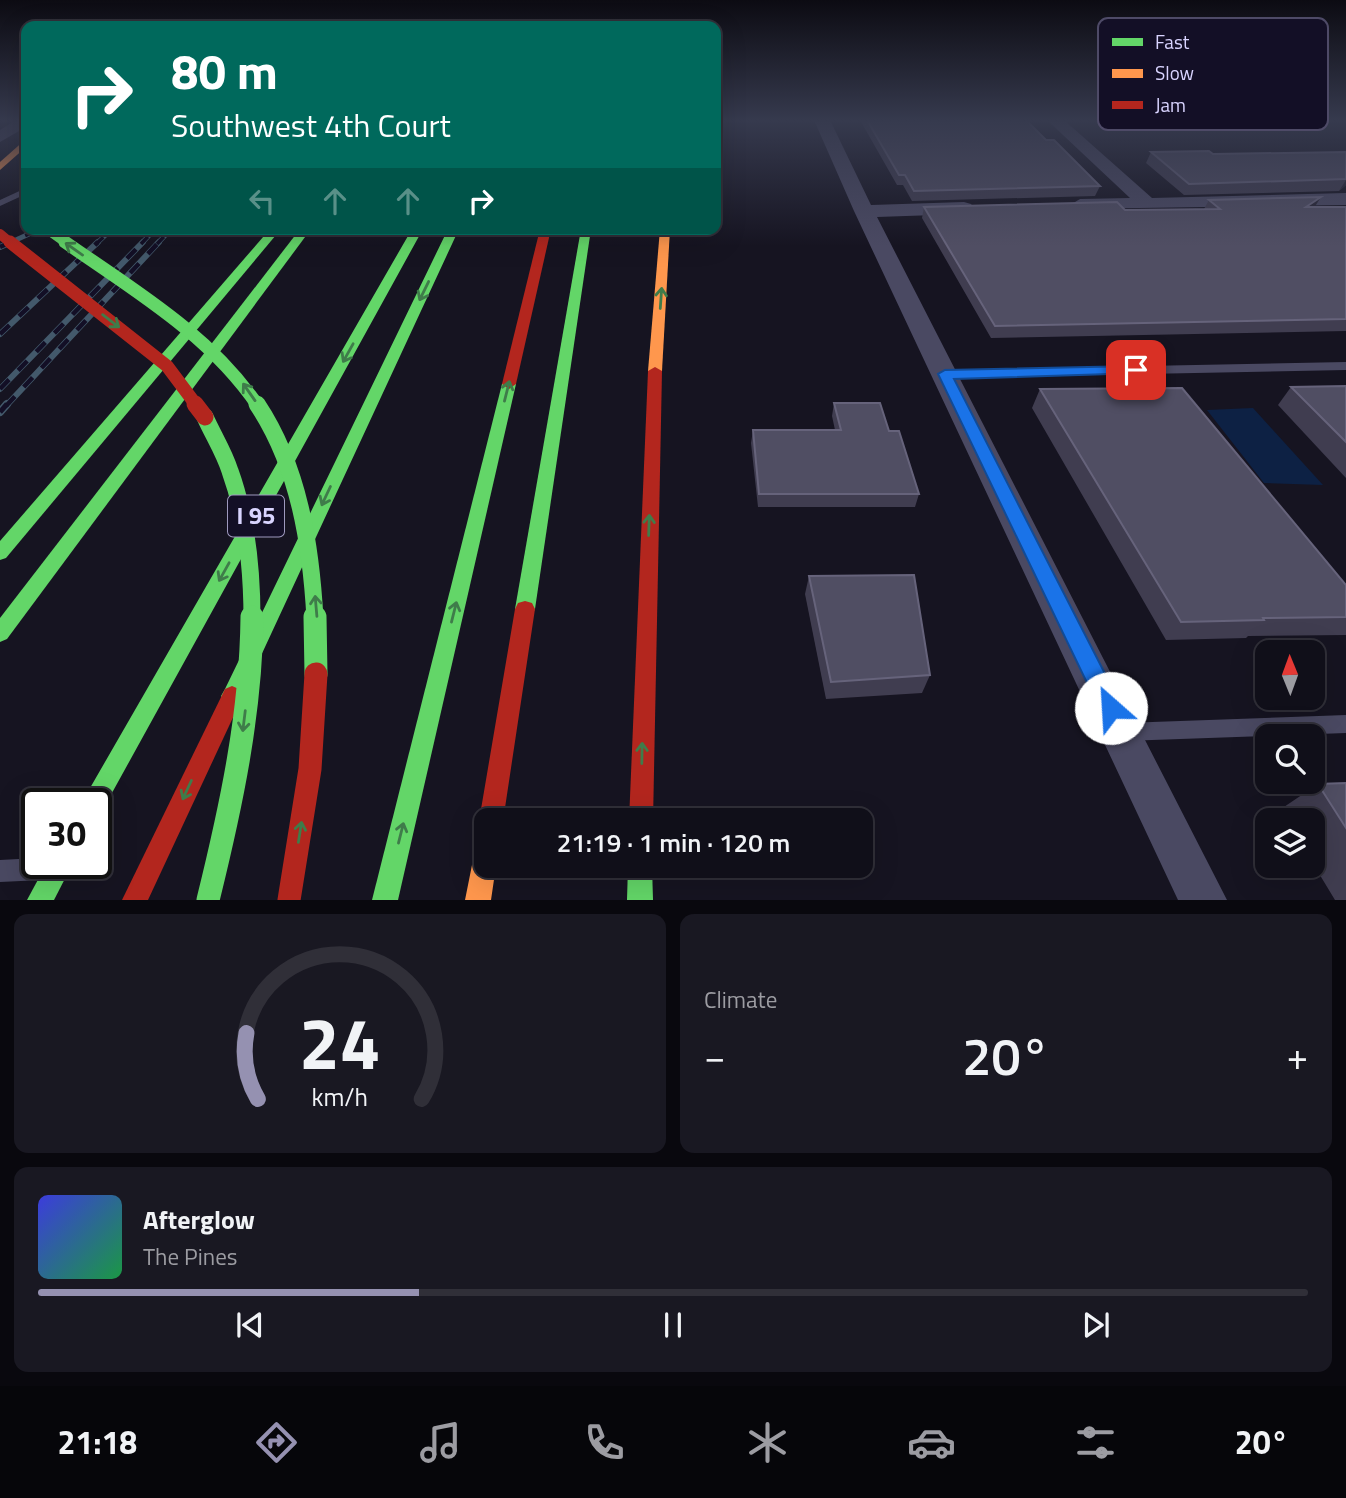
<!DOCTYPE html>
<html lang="en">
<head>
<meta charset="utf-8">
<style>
	body { margin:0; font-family:"Titillium Web",sans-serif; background:#191822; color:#f1f3f6; height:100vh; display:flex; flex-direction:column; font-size:26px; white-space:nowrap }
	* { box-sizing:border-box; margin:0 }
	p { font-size:23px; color:#9c9ca2 }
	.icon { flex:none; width:38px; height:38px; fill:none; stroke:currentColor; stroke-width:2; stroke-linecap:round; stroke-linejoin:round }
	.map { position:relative; height:900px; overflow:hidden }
	.side { display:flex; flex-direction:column; gap:14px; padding:14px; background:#09080e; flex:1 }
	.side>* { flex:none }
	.top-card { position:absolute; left:21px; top:21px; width:700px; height:214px; border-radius:14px; box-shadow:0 7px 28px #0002,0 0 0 2px #302f38; background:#00695c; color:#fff; overflow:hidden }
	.needle { width:46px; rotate:359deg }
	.fabs { position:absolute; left:1255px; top:640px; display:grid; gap:14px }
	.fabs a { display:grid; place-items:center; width:70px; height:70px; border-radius:14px; background:#100f19; box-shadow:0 7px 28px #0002,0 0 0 2px #302f38; font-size:35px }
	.speed { position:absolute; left:21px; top:788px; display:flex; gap:14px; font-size:35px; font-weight:700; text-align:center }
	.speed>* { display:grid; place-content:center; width:91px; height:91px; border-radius:50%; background:#100f19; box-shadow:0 7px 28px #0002,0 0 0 2px #302f38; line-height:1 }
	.speed .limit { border:4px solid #111; border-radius:10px; background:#fff; color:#111 }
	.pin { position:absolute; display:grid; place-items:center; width:60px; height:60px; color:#fff; margin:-30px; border-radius:14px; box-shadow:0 4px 10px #0006 }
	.me { position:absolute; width:77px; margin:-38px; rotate:334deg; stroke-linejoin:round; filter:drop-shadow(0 0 5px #0008) }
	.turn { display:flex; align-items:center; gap:24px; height:147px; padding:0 35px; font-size:32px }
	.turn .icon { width:91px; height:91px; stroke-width:2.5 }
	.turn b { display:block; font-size:49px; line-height:60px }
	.lanes { display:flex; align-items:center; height:66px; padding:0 35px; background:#0003; justify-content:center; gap:35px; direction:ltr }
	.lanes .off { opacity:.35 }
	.big { font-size:52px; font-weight:600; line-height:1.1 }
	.side .widget { flex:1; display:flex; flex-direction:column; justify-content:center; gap:10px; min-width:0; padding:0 24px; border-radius:14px; background:#191822 }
	.side .dial { align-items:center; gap:0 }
	.dial svg { height:182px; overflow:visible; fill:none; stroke:#302f38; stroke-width:7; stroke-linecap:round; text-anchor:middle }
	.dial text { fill:#f1f3f6; stroke:none }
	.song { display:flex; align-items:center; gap:21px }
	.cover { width:84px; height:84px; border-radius:10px; background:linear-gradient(135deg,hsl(240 70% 55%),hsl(140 70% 35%)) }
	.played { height:7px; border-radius:4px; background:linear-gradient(90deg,#9591b1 30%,#302f38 30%) }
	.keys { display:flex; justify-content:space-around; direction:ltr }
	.heat { display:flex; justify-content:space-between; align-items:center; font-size:38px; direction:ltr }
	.side .tiles { flex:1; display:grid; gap:14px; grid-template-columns:1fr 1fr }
	.widget:last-child { grid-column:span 2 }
	.trip { position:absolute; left:474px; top:808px; width:399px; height:70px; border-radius:14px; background:#100f19; box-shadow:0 7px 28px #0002,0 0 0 2px #302f38; font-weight:600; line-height:70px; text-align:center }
	.tab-bar { display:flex; height:112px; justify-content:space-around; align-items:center; background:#06060a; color:#9c9ca2 }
	.tab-bar .icon { width:49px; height:49px }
	.tab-bar .current { color:#9591b1 }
	.tab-bar b { font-size:32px; color:#f1f3f6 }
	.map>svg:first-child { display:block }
	.water { fill:#0d2144 }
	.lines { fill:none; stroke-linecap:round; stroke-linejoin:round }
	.lane { fill:#4a4962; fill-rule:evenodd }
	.street { fill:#4a4962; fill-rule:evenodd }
	.fast { fill:#63d668; fill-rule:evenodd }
	.slow { fill:#ff974d; fill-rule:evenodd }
	.jam { fill:#b3261e; fill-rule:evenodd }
	.rail-far2-casing { stroke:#43596b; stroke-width:5 }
	.rail-far1-casing { stroke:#43596b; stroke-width:6 }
	.rail-casing { stroke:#43596b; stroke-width:8 }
	.rail-far2 { stroke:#130f26; stroke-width:3.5; stroke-dasharray:10; stroke-linecap:butt }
	.rail-far1 { stroke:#130f26; stroke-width:4.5; stroke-dasharray:13; stroke-linecap:butt }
	.rail { stroke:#130f26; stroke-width:5; stroke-dasharray:17; stroke-linecap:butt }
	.fast-bridge-far3 { stroke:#63d668; stroke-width:10 }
	.fast-bridge-far2 { stroke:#63d668; stroke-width:13 }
	.fast-bridge-far1 { stroke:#63d668; stroke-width:17 }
	.fast-bridge { stroke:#63d668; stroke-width:23 }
	.slow-bridge { stroke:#ff974d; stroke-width:10 }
	.jam-bridge-far3 { stroke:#b3261e; stroke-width:10 }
	.jam-bridge-far2 { stroke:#b3261e; stroke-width:13 }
	.jam-bridge-far1 { stroke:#b3261e; stroke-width:17 }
	.jam-bridge { stroke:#b3261e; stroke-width:23 }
	.wall { fill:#403d50 }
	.shaded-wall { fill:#282635 }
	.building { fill:#504e63; stroke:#66637b; stroke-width:2 }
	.oneway { stroke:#3f7c4a }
	.route { fill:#1a73e8; stroke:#114b97; stroke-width:2 }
	.labels { text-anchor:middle; stroke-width:5; stroke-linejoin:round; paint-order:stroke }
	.shield { fill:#130f26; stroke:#9e99be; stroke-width:2 }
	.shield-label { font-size:24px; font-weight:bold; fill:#d9d4ff }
	.key { fill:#130f26; stroke:#4e4a67; stroke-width:2 }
	.key-label { font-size:19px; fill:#d9d4ff }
</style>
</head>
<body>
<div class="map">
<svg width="1346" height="900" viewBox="0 0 1346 900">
	<rect width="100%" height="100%" fill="#161421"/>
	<!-- water -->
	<polygon class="water" points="1253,408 1323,485 1264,483 1207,410"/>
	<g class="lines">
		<!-- lane -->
		<g class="lane">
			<polygon points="26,188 26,194 0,206 0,200"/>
			<polygon points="1346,362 1346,370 945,378 939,374 945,370"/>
			<polygon points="1346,715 1346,733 1124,741 1117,739 1114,732 1117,725 1124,723"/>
			<polygon points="37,858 37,863 50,863 53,869 50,877 42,880 0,882 0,860"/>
		</g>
		<!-- street -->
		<g class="street">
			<polygon points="16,120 26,120 26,127 0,142 0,130"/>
			<polygon points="814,120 830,120 871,205 964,202 971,204 974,208 971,212 964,214 877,217 1227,900 1178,900 854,211"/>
			<polygon points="1047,120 1064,120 1152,198 1346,193 1346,205 1073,209 1070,205 1080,199 1130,198"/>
		</g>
		<!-- fast -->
		<g class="fast">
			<polygon points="270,229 281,229 6,558 0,560 0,541"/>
			<polygon points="300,229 311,229 7,639 0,642 0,618"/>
			<polygon points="412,229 423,229 102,811 96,814 96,803 82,803 86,795"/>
			<polygon points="448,229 459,229 239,703 232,706 225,703 221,696 225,689"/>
			<polygon points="581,229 591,229 535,609 532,615 525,617 518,615 515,609"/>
			<polygon points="509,379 516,384 398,900 372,900 502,384"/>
			<polygon points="47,863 73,863 54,900 27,900"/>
			<polygon points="628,866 652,866 653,900 627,900"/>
		</g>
		<!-- slow -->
		<g class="slow">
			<polygon points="26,139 26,147 0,170 0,162"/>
			<polygon points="660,229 670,229 662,371 655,375 648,371"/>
			<polygon points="486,837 486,866 496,866 491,900 465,900 477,840"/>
		</g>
		<!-- jam -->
		<g class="jam">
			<polygon points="540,229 551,229 516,384 509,389 502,384"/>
			<polygon points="655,367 662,371 653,821 629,821 648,371"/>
			<polygon points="525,601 532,603 535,609 503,821 486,821 486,831 483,829 479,821 515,609 518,603"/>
			<polygon points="232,686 239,689 243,696 148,900 122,900 225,689"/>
		</g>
		<!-- rail-far2 casing -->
		<g class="rail-far2-casing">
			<g id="rail-far2">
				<polyline points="7,244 40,229"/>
				<polyline points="96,244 112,229"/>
				<polyline points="141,244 155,229"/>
				<polyline points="157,244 171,229"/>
			</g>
		</g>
		<!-- rail-far1 casing -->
		<g class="rail-far1-casing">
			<g id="rail-far1">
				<polyline points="0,247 11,242"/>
				<polyline points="0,334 98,242"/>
				<polyline points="0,389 143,242"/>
				<polyline points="6,406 159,242"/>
			</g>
		</g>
		<!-- rail casing -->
		<g class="rail-casing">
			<polyline id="rail" points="0,412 7,404"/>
		</g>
		<!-- rail-far2 -->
		<use href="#rail-far2" class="rail-far2"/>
		<!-- rail-far1 -->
		<use href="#rail-far1" class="rail-far1"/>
		<!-- rail -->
		<use href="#rail" class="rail"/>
		<!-- fast-bridge-far3 -->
		<polyline class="fast-bridge-far3" points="47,229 68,244"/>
		<!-- fast-bridge-far2 -->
		<path class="fast-bridge-far2" d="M65 242C135 291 209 334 258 406"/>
		<!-- fast-bridge-far1 -->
		<g class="fast-bridge-far1">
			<path d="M257 404C299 467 311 545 315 619"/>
			<path d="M205 417C213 435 224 452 230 471 247 518 252 570 252 619"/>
		</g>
		<!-- fast-bridge -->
		<g class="fast-bridge">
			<polyline points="315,617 316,674"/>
			<path d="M208 900C231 807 251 714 252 617"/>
		</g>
		<!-- slow-bridge -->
		<polyline class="slow-bridge" points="26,179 26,203"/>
		<!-- jam-bridge-far3 -->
		<polyline class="jam-bridge-far3" points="0,234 12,244"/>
		<!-- jam-bridge-far2 -->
		<polyline class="jam-bridge-far2" points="10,242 167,366 197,406"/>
		<!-- jam-bridge-far1 -->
		<polyline class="jam-bridge-far1" points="195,404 205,417"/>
		<!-- jam-bridge -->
		<polyline class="jam-bridge" points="289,900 310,769 316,674"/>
	</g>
	<!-- wall -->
	<g class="wall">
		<polygon points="860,120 1026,120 1046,140 1100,186 1095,196 912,201 903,185 897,185"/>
		<polygon points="1151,152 1213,154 1346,152 1346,185 1339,191 1184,195 1146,163"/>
		<polygon points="1209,200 1314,207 1346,207 1346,331 991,338 922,218 924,207 1125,210 1204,209"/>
		<polygon points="1346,386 1346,478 1278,405 1291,387"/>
		<polygon points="1040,389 1346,585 1346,635 1248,636 1246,638 1166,640 1032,408"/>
		<polygon points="834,403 889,431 919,494 915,507 758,507 751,443 753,430 835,430 832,416"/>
		<polygon points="809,576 930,675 922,693 826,699 805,594"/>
		<polygon points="1346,783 1346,900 1335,900 1312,862 1312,821 1288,821 1281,809 1318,784"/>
	</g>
	<!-- shaded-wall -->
	<g class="shaded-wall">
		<polygon points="1346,179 1346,185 1339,191 1346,180"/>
		<polygon points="1321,197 1314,208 1306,207"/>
	</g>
	<!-- building -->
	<g class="building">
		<polygon points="867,120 1026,120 1046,140 1054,140 1100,186 914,191 905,175 899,175"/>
		<polygon points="1209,151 1213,154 1346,152 1346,179 1189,184 1151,152"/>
		<polygon points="1321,197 1306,207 1346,207 1346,319 995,326 924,207 1117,202 1125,210 1220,209 1209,200"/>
		<polygon points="1346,386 1346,442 1291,387"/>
		<polygon points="1182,388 1346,585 1346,617 1263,618 1264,620 1181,622 1040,389"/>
		<polygon points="834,403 880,403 889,431 899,431 919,494 759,494 753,430 841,430"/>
		<polygon points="914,575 930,675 831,682 809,576"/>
		<polygon points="1346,783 1346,828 1318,784"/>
	</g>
	<!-- one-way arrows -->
	<defs><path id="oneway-shaft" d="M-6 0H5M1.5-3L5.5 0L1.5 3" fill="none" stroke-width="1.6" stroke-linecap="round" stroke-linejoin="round" transform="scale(1.75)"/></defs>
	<g class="oneway">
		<use href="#oneway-shaft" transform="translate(74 249) rotate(-145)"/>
		<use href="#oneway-shaft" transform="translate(424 291) rotate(116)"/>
		<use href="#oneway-shaft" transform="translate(661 298) rotate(-86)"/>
		<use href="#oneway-shaft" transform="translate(111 321) rotate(37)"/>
		<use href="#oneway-shaft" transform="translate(348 353) rotate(119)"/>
		<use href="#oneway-shaft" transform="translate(507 391) rotate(-76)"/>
		<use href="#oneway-shaft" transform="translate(249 392) rotate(-125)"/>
		<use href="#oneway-shaft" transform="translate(326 496) rotate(115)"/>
		<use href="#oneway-shaft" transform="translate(649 525) rotate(-88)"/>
		<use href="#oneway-shaft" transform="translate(224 572) rotate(119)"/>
		<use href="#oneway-shaft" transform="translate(316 606) rotate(-95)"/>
		<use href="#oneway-shaft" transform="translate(454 612) rotate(-76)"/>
		<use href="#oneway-shaft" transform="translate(244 721) rotate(97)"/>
		<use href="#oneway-shaft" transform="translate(642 753) rotate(-89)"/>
		<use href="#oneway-shaft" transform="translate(187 790) rotate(115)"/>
		<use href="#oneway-shaft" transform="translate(300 832) rotate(-81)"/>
		<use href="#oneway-shaft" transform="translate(401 833) rotate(-76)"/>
	</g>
	<!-- sky -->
	<linearGradient id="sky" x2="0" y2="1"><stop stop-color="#0c0b12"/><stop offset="0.49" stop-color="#363a4e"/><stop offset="1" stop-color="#363a4e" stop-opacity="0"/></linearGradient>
	<rect width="1346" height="246" fill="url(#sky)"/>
	<!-- route -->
	<polygon class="route" points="1136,366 1141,367 1141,373 954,379 1119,701 1122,708 1119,716 1111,719 1103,716 938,374 945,370"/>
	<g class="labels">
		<!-- shield labels -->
		<rect class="shield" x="228" y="495.5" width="56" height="41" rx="5"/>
		<g class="shield-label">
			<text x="256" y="524">I 95</text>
		</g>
	</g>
	<!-- legend -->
	<rect x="1098" y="18" width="230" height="112" rx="10" class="key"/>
	<rect x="1112" y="38" width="31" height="8" fill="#63d668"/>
	<rect x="1112" y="69" width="31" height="9" fill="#ff974d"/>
	<rect x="1112" y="101" width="31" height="8" fill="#b3261e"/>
	<g class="key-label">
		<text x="1155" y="49">Fast</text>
		<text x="1155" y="80">Slow</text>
		<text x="1155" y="112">Jam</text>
	</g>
</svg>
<div class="fabs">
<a><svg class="needle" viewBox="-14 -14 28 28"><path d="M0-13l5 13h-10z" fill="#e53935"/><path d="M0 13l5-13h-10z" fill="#9c9ca2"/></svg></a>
<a><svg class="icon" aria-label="search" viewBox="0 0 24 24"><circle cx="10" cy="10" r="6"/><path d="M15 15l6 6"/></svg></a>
<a><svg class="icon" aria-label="layers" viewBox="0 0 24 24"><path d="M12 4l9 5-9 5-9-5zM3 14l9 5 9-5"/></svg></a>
</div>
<div class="speed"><div class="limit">30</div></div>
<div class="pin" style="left:1136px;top:370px;background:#d93025"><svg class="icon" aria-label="arrive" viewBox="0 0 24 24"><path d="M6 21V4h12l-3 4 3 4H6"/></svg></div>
<svg class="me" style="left:1111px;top:708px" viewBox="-20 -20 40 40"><circle r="19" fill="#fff"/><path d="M0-13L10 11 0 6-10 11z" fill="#1a73e8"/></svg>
<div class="trip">21:19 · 1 min · 120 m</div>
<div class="top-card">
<div class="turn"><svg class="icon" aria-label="right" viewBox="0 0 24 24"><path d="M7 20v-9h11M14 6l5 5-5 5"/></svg><div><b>80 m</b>Southwest 4th Court</div></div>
<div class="lanes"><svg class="icon off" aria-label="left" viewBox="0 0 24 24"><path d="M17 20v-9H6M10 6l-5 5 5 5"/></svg><svg class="icon off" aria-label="ahead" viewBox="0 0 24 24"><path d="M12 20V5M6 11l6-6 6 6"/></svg><svg class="icon off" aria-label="ahead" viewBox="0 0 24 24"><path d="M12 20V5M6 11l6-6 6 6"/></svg><svg class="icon" aria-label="right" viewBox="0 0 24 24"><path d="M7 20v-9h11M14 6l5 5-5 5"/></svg></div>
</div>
</div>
<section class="side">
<div class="tiles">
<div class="widget dial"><svg viewBox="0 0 100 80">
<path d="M14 69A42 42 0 1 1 86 69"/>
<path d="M14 69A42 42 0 0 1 9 40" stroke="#9591b1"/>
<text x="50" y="56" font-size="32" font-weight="700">24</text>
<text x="50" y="72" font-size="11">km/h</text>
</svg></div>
<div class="widget"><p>Climate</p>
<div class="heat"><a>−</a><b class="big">20°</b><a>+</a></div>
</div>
<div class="widget">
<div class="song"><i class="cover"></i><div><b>Afterglow</b><p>The Pines</p></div></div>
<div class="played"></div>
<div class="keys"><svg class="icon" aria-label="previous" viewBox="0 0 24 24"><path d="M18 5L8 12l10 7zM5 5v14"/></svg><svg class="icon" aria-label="pause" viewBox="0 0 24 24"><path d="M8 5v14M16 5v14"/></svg><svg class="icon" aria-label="next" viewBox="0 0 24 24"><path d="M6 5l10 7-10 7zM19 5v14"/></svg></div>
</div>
</div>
</section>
<nav class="tab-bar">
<b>21:18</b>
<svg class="icon current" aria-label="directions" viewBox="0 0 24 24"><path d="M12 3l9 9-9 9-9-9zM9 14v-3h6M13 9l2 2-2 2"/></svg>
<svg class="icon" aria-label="music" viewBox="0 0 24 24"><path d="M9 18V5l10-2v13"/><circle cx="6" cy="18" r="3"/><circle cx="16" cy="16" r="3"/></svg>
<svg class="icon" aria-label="phone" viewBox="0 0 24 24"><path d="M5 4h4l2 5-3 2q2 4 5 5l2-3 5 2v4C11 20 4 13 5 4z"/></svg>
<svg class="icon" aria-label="climate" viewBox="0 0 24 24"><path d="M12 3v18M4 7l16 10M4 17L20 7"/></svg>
<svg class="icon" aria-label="car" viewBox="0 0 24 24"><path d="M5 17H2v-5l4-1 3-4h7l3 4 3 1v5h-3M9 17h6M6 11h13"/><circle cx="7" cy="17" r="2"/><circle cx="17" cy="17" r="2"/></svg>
<svg class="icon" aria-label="filters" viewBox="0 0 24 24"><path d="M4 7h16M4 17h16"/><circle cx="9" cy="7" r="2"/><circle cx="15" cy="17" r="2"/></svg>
<b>20°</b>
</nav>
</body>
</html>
